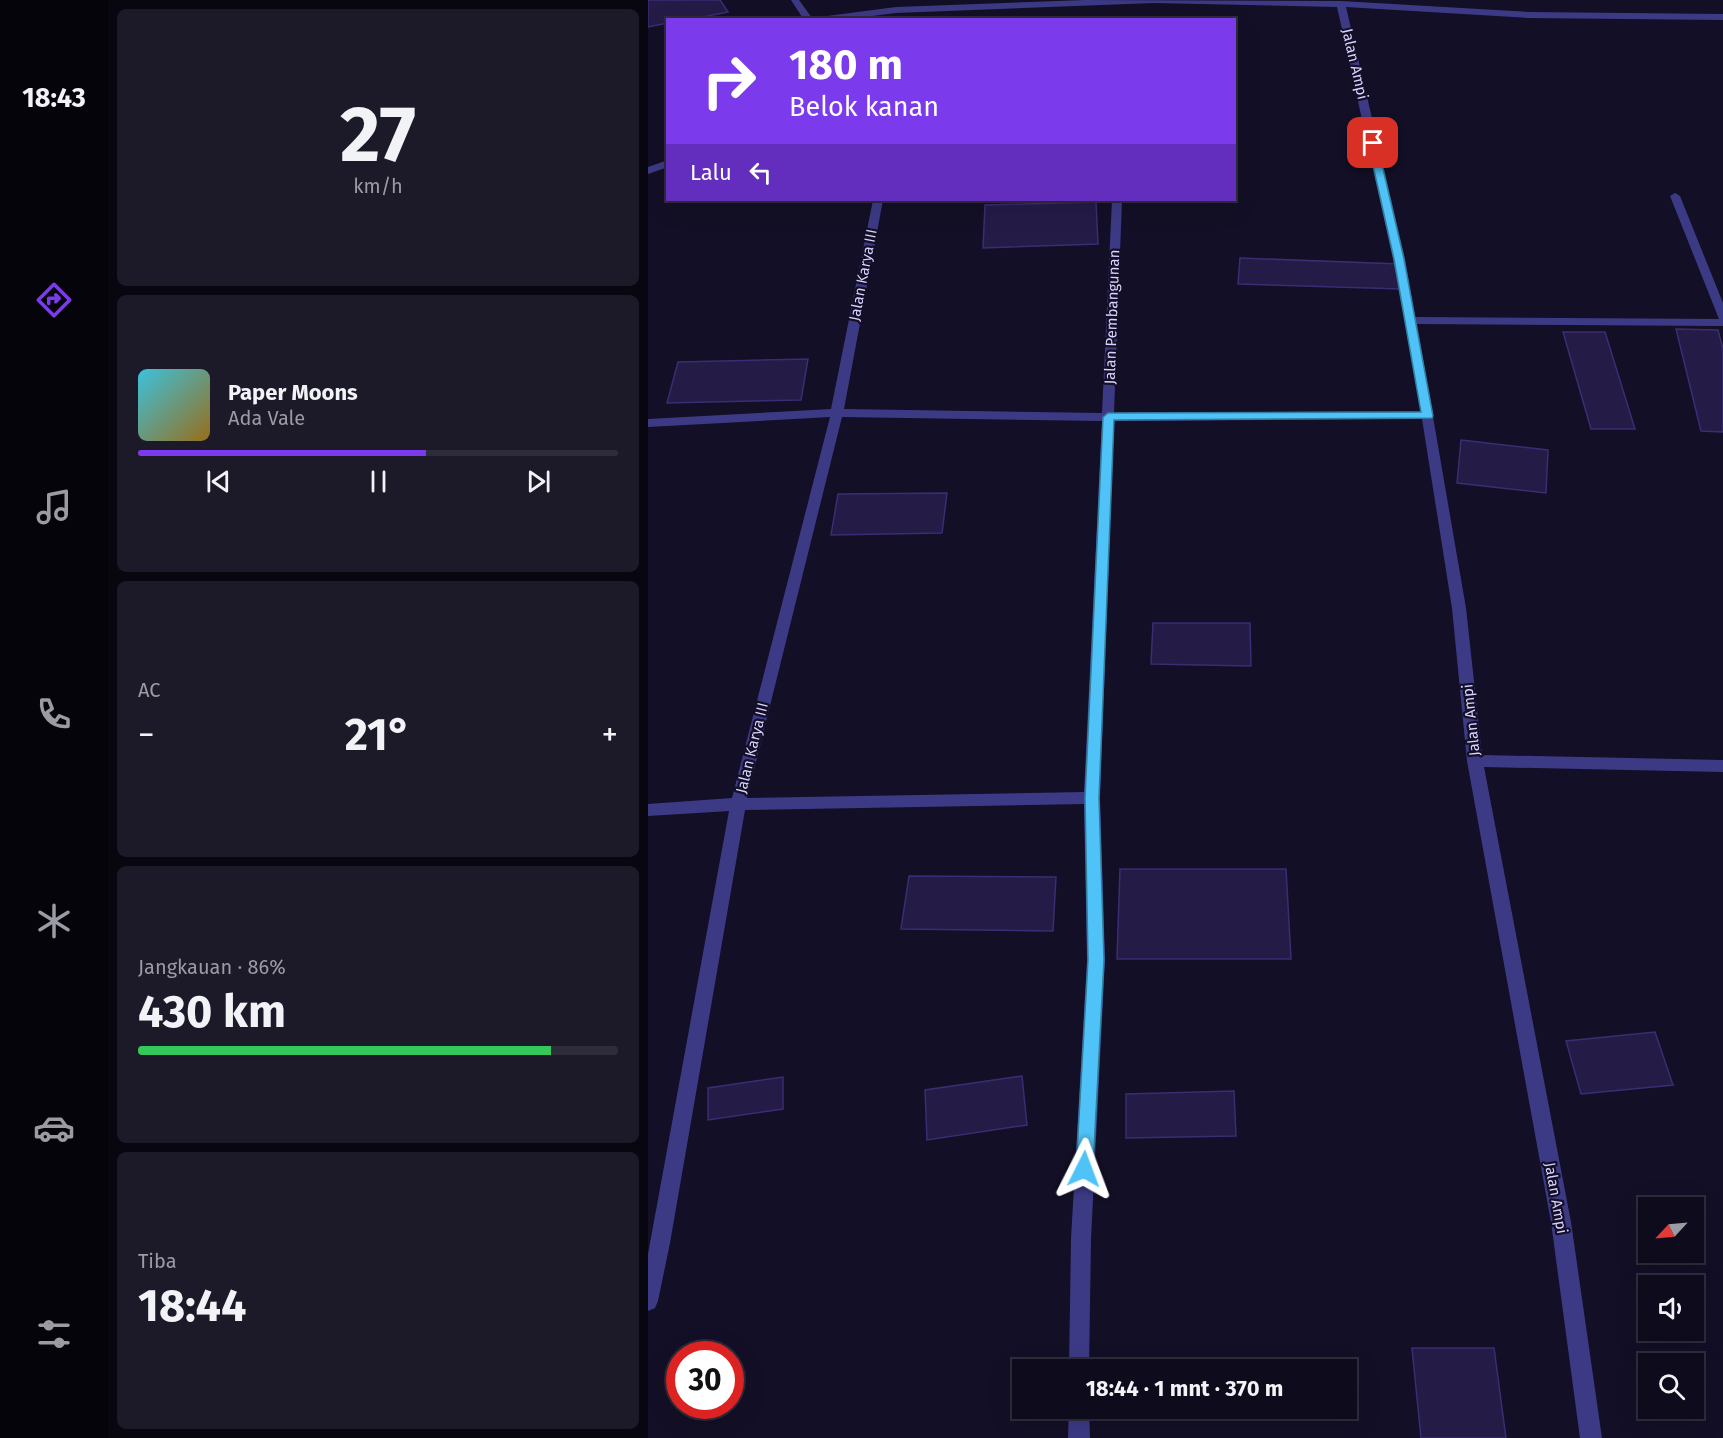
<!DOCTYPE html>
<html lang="id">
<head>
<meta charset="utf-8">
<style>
	body { margin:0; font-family:"Fira Sans",sans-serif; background:#1c1929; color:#f1f3f6; height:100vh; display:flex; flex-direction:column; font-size:22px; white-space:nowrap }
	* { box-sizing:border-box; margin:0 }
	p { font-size:20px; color:#9b9ba3 }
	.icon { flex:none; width:33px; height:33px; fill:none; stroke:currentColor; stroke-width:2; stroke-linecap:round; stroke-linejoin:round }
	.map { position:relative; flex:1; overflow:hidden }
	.panel { display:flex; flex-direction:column; gap:9px; padding:9px; background:#08060f; width:540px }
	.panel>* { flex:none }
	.guide { position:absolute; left:18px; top:18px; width:570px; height:183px; border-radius:0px; box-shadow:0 6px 24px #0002,0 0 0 2px #2e2b3b; background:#7c3aed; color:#fff; overflow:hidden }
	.needle { width:39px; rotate:244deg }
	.controls { position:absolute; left:990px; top:1197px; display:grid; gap:12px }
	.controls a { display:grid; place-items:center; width:66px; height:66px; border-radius:0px; background:#0e0b1c; box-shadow:0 6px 24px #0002,0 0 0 2px #2e2b3b; font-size:30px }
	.speed { position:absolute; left:18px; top:1341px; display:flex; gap:12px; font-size:30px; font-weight:700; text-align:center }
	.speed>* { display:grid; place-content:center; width:78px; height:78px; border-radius:50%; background:#0e0b1c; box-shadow:0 6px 24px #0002,0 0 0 2px #2e2b3b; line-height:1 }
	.speed .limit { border:9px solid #d22; background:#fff; color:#111 }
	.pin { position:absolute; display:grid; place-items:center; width:51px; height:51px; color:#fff; margin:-26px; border-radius:12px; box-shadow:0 3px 9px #0006 }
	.me { position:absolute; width:66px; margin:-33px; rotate:3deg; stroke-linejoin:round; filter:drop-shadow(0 0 4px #0008) }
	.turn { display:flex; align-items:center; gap:21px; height:126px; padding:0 24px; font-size:27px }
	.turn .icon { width:78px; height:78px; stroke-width:2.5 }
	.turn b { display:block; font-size:42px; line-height:51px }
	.then { display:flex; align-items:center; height:57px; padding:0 24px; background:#0003; gap:12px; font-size:22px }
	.big { font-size:45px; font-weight:700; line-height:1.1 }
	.panel .tile { flex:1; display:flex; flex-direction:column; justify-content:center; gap:9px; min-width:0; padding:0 21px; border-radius:9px; background:#1c1929 }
	.panel .dial { align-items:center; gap:0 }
	.dial b { font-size:78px; line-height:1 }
	.song { display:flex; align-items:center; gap:18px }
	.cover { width:72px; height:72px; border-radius:9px; background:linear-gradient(135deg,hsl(190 70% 55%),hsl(40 70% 35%)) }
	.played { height:6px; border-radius:3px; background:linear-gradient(90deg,#7c3aed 60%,#2e2b3b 60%) }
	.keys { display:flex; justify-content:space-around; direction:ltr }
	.heat { display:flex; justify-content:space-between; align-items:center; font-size:33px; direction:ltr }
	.charge { height:9px; border-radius:4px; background:linear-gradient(90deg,#34c759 86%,#2e2b3b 0) }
	.trip { position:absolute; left:364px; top:1359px; width:345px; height:60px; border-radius:0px; background:#0e0b1c; box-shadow:0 6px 24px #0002,0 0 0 2px #2e2b3b; font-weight:700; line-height:60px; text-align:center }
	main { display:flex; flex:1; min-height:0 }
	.dock { display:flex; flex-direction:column; width:108px; justify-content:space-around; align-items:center; background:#06040b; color:#9b9ba3 }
	.dock .icon { width:42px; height:42px }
	.dock .selected { color:#7c3aed }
	.dock b { font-size:27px; color:#f1f3f6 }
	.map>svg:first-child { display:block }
	.building { fill:#241b47; stroke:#3b2d73; stroke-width:1.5 }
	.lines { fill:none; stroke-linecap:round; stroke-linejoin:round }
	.minor { fill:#3d3a85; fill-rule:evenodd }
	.route { fill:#4fc3f7; stroke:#337fa1; stroke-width:1.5 }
	.labels { text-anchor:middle; stroke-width:4.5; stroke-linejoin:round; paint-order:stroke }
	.street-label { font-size:15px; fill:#d9d4ff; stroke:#130f26 }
</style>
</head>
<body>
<main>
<nav class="dock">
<b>18:43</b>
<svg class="icon selected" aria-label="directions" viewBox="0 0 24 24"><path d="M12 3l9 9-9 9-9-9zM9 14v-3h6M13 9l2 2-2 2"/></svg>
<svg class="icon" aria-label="music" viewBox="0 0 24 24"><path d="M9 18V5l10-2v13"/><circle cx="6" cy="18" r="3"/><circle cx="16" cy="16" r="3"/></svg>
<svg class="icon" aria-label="phone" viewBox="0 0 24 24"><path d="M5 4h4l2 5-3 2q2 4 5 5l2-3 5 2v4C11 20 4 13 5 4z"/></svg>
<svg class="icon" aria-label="climate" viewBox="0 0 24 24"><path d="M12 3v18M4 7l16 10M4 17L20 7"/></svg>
<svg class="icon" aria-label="car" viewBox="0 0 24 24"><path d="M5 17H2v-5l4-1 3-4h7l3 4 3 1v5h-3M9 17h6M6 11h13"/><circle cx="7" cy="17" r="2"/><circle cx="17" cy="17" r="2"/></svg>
<svg class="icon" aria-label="filters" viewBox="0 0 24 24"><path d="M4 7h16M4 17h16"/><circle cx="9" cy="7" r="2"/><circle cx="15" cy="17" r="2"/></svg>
</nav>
<section class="panel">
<div class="tile dial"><b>27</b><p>km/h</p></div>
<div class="tile">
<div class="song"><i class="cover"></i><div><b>Paper Moons</b><p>Ada Vale</p></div></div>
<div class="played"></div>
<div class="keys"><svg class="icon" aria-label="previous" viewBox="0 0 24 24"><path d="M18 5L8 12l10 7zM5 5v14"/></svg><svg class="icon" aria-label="pause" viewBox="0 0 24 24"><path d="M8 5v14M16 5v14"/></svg><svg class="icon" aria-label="next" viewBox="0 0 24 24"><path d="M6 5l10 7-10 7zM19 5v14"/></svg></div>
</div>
<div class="tile"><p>AC</p>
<div class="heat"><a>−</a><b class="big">21°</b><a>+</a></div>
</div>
<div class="tile"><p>Jangkauan · 86%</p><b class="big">430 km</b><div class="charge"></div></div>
<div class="tile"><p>Tiba</p><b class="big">18:44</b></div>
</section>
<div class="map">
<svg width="1075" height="1438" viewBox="0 0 1075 1438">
	<rect width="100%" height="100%" fill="#130f26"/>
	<!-- building -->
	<g class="building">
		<polygon points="0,0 72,0 80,12 40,20 20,20 20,23 0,27"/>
		<polygon points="448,202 450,244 335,248 337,205"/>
		<polygon points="592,258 752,264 753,289 590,284"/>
		<polygon points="1028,329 1070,330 1075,349 1075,432 1053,431"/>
		<polygon points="915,332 957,332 987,429 943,429"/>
		<polygon points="160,359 153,400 19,403 30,362"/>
		<polygon points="813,440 900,450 898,493 809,483"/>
		<polygon points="299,493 294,533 183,535 190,494"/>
		<polygon points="505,623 602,623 603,666 503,664"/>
		<polygon points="472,869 638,869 643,959 469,959"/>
		<polygon points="261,876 408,877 405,931 253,929"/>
		<polygon points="1007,1032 1025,1085 933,1094 918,1041"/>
		<polygon points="374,1076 379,1125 279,1140 277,1090"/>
		<polygon points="135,1077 135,1109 60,1120 60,1088"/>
		<polygon points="586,1091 588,1136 478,1138 478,1094"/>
		<polygon points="764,1348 846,1348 858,1438 773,1438"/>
	</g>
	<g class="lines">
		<!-- minor -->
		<g class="minor">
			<path d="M143 0H151L164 18 248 7 437 0 693 1 881 12 1075 14V20L881 18 698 7 757 259 767 317 1071 319 1022 196 1027 193 1032 196 1075 303V326L769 324 818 608 834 755 1075 760V772L836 767 923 1222 954 1438H932L903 1222 819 761 804 608 774 419 466 421 452 798 457 960 443 1239 441 1370H421L423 1239 439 960 436 804 97 810 22 1243 10 1301 7 1308 0 1311V1254L81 811 0 816V804L84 798 182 417 0 427V419L183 409 225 200H235L196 409 454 413 464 200H474L466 413 773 411 745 259 689 7 506 3 248 13 192 20H156ZM194 417 454 421 436 792 99 798Z"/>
			<polygon points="20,160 20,167 0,174 0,167"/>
			<polygon points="421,1408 441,1408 442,1438 420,1438"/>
		</g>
	</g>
	<!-- route -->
	<polygon class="route" points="725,140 729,143 756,259 785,416 784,418 466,420 451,798 456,960 445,1169 442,1175 436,1177 430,1175 428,1169 440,960 437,798 455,417 460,413 773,412 746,259 720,143"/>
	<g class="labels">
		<!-- street labels -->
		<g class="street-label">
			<text transform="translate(707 64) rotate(77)" y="5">Jalan Ampi</text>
			<text transform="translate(215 275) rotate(-79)" y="5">Jalan Karya III</text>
			<text transform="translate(464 317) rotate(-88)" y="5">Jalan Pembangunan</text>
			<text transform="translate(823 720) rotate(-96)" y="5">Jalan Ampi</text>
			<text transform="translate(104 748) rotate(-76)" y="5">Jalan Karya III</text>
			<text transform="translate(908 1198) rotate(80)" y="5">Jalan Ampi</text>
		</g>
	</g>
</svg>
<div class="controls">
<a><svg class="needle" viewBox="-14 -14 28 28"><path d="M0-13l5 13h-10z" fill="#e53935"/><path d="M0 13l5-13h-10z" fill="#9b9ba3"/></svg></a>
<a><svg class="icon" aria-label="sound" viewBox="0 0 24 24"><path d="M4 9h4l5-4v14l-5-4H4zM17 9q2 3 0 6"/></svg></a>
<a><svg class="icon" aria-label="search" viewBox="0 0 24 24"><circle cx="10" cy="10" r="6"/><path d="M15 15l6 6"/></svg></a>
</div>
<div class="speed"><div class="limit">30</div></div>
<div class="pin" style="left:725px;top:143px;background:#d93025"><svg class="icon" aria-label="arrive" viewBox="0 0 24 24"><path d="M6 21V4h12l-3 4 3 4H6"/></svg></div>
<svg class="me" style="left:436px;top:1169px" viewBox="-20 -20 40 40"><path d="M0-17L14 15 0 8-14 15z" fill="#4fc3f7" stroke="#fff" stroke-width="4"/></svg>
<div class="trip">18:44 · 1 mnt · 370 m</div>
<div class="guide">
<div class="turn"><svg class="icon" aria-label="right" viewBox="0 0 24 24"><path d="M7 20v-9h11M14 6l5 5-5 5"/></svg><div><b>180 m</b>Belok kanan</div></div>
<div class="then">Lalu<svg class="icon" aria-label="left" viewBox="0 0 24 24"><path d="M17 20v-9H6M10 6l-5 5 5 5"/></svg></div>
</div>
</div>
</main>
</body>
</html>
